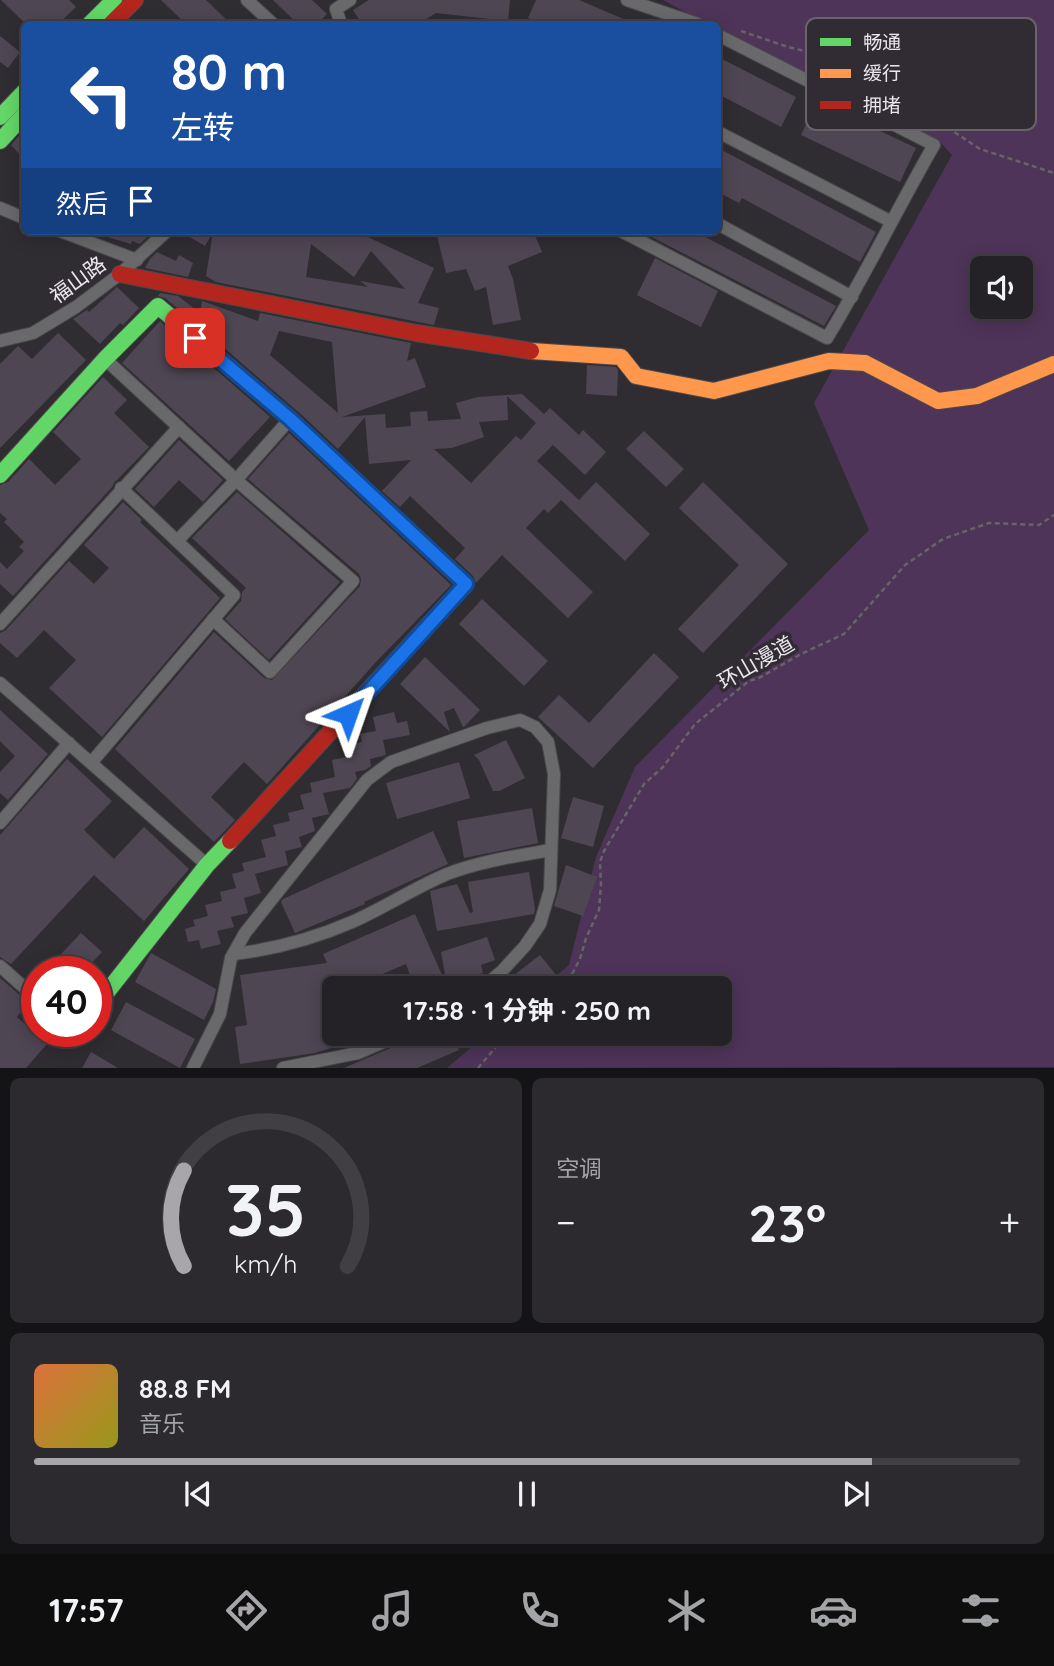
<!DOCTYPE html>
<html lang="zh">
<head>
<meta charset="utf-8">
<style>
	body { margin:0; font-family:Quicksand,"Noto Sans SC",sans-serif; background:#2c2a2e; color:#f1f3f6; height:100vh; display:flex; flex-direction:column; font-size:26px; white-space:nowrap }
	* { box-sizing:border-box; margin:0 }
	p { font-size:23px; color:#a3a4a7 }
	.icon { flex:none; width:38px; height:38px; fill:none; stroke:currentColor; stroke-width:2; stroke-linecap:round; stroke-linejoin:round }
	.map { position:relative; height:1068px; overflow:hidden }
	.details { display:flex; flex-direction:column; gap:10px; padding:10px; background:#141315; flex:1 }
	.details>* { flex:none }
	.hud { position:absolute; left:21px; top:21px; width:700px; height:214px; border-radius:10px; box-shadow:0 4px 18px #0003,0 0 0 2px #413f43; background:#1a4fa0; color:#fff; overflow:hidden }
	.fabs { position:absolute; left:970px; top:256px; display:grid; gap:14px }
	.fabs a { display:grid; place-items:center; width:63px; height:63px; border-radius:10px; background:#242226; box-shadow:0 4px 18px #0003,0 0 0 2px #413f43; font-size:35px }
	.speed { position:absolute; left:21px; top:956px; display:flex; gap:14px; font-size:35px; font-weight:700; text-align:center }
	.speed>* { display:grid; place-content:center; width:91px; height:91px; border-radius:50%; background:#242226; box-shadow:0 4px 18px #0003,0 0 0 2px #413f43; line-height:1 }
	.speed .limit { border:10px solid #d22; background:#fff; color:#111 }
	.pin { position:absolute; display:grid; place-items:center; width:60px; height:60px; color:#fff; margin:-30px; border-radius:14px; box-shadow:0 4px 10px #0006 }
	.me { position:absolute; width:77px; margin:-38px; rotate:43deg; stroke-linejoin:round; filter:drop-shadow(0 0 5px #0008) }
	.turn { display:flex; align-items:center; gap:24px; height:147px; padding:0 35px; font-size:32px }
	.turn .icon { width:91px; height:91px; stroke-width:2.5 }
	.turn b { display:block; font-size:49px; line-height:60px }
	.then { display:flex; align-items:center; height:66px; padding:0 35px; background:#0003; gap:14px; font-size:26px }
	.big { font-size:52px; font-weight:700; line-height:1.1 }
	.details .tile { flex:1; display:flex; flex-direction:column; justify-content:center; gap:10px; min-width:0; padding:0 24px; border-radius:10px; background:#2c2a2e }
	.details .dial { align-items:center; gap:0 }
	.dial svg { height:182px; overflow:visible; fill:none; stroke:#413f43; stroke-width:7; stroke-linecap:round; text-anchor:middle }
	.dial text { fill:#f1f3f6; stroke:none }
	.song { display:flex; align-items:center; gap:21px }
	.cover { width:84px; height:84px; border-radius:10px; background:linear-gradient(135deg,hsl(20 70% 55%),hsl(60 70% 35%)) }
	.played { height:7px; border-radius:4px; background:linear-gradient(90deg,#a9a6ab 85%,#413f43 85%) }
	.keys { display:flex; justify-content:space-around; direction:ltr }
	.heat { display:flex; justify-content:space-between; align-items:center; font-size:38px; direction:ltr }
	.details .tiles { flex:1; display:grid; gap:10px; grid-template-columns:1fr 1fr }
	.tile:last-child { grid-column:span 2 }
	.trip { position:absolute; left:322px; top:976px; width:410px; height:70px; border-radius:10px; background:#242226; box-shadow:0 4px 18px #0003,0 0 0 2px #413f43; font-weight:700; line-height:70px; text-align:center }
	.tabs { display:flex; height:112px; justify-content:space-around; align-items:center; background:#0e0e0f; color:#a3a4a7 }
	.tabs .icon { width:49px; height:49px }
	.tabs .active { color:#a9a6ab }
	.tabs b { font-size:32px; color:#f1f3f6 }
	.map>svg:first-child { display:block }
	.green { fill:#4e3459; fill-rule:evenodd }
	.building { fill:#4f4653; fill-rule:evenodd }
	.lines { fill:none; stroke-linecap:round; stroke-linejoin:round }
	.street-casing { stroke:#4b494c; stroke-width:14 }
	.fast-casing { stroke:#4b494c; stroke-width:18 }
	.slow-casing { stroke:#4b494c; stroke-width:18 }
	.jam-casing { stroke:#4b494c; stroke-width:18 }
	.path { stroke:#666468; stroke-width:2.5; stroke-dasharray:5 3.5; stroke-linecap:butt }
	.street { stroke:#69686a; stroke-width:12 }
	.fast { stroke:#63d668; stroke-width:16 }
	.slow { stroke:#ff974d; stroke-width:16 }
	.jam { stroke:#b3261e; stroke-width:16 }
	.route-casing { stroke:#114b97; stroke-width:18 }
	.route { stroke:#1a73e8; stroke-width:12 }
	.labels { text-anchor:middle; stroke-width:7; stroke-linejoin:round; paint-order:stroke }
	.street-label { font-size:21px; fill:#eae7ec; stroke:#312c33 }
	.key { fill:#312c33; stroke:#68646a; stroke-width:2 }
	.key-label { font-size:19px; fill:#eae7ec }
</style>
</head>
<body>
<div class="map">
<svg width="1054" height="1068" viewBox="0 0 1054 1068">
	<rect width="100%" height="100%" fill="#302d32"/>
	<!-- green -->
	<path class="green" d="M663 0H1054V1067L447 1068 487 1034H719V989H541L569 965 596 857 635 767 869 530 814 403 952 155 941 143 718 30V24H707ZM982 268H1020V306H982Z"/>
	<!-- building -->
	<g class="building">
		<polygon points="1,0 69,0 76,7 58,24 26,24"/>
		<polygon points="161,0 206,0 231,24 186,24"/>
		<polygon points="273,0 312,0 327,14 317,24 298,24"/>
		<polygon points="369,0 510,0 508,21 436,13 418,24 362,24 353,10"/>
		<polygon points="536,0 579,0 635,24 543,24 528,18"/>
		<polygon points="0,36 20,52 8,68 0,62"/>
		<polygon points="718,57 796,97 781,127 718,94"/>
		<polygon points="817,101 916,148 900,182 801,135"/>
		<polygon points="24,130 24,159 11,145"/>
		<polygon points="718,148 876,232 860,262 742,198 739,203 718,192"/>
		<polygon points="97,231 137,231 147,237 140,244 132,241 131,244 97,234"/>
		<path d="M179 231H355L434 268 418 303 439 308 434 325 216 282 206 276 213 232 205 246ZM311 244 354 277 371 251 405 289 360 281 368 287 306 277Z"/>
		<polygon points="436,231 533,231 542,252 508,266 513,279 521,320 493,325 486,287 475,291 466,269 446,273"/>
		<polygon points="640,231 694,231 836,306 824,326"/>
		<polygon points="157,252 176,261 179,255 193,263 188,277 145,268 150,259"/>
		<polygon points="655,258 718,291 701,327 637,295"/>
		<polygon points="117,287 139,308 123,325 120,323 100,344 73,319 87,310 89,312"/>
		<path d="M160 293 178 296 200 313 202 301 258 321 260 313 411 343 407 361 415 358 426 387 342 417 385 414 386 428 411 426 410 412 427 411 428 421 461 419 456 403 478 397 522 394 544 414 550 408 579 435 583 430 606 452 585 475 553 445 537 461 579 500 596 482 650 534 625 561 561 500 548 513 544 509 526 528 593 592 568 618 502 555 476 583 473 576 455 559 465 548 410 496 400 507 382 491 411 460 369 464 365 417 338 449 303 416 222 346 165 298 158 296ZM279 331 332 342 338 413 270 355ZM507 396 536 423 521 440 516 436 471 483 434 449 452 448 484 437 479 422 508 420Z"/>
		<polygon points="160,321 270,417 229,461 122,363"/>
		<polygon points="58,333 86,360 0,448 0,364 18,346 32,359"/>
		<polygon points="587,365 616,367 618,370 617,396 586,394"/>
		<polygon points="103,377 127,400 114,413 149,447 114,483 112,487 13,596 0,584 0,562 7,569 24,551 19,547 24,542 4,522 7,519 0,513 0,485 8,482 29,459 55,485 81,459 53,432"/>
		<polygon points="644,431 684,469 666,487 626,449"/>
		<polygon points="289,433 451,585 376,662 267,784 244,762 211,797 235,820 214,842 115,749 214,632 264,678 272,680 360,586 361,579 359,574 248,479"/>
		<polygon points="179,440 223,480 203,502 179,480 154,507 135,489"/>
		<polygon points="703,482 788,564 703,653 678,629 739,565 679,508"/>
		<polygon points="237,492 340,582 269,660 225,619 241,601 242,592 246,588 192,538"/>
		<polygon points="123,502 142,520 140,522 220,598 102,737 49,688 76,660 44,630 17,658 0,643 0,633 6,630 69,561 94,584 109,568 84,545"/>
		<polygon points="482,599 548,661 524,686 459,624"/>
		<polygon points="654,653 679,677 593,768 538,717 559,695 589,723"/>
		<polygon points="425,657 480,710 464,727 463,727 454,708 444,712 450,732 400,684"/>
		<polygon points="0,710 48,754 8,800 0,793 0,772 15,756 0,741"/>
		<polygon points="394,712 397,723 407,721 410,735 383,740 386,755 370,759 371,766 365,770 355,772 357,779 350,788 323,793 329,814 312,818 315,831 299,837 302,847 285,851 288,865 255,874 261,893 244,898 248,913 231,917 234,927 217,931 221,944 201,949 199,940 188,942 185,929 195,926 193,920 208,916 205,905 222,901 220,892 236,888 232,874 244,871 242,863 266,857 261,840 276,836 273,825 290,821 288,813 304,809 300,795 312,792 310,783 335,777 332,760 347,757 344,746 362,742 360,734 376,731 373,717"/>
		<polygon points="506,740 525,778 499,791 493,791 479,760 474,755"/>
		<polygon points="67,759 112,801 84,830 114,859 144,827 189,869 144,921 94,875 11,964 0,957 0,835"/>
		<polygon points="459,762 470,798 397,819 386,783"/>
		<polygon points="573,797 604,806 593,847 561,838"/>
		<polygon points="532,808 538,843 464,858 457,821"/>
		<polygon points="433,831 448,864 364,902 365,904 295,933 281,902 283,899"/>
		<polygon points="566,865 597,877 583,916 554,906"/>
		<polygon points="529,872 535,909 534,914 437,931 430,891 457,884 470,913 473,912 468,882"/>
		<polygon points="415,914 442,975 445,974 441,952 487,937 495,960 481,965 483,973 466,979 470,989 415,989 406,964 347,989 334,989 334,1034 366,1034 366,1037 315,1053 240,1064 235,1027 247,1025 240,975 327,963 323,954"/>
		<polygon points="81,933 102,952 84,971 45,971"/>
		<polygon points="151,953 216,989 213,1002 204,1020 135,982"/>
		<polygon points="540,955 557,976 540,989 496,989"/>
		<polygon points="0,978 29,1003 17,1017 47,1044 26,1068 0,1068"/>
		<polygon points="126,1002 195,1039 180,1068 111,1030"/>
		<polygon points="423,1034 452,1034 459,1050 417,1068 344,1068"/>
		<polygon points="91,1052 118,1068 82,1068"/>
	</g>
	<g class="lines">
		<!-- street casing -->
		<g class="street-casing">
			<g id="street">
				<polyline points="247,0 273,24"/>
				<polyline points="627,0 698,24"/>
				<polyline points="341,24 336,9 350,0"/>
				<polyline points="718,132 890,221"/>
				<polyline points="0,208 24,218"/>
				<polyline points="718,224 852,297"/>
				<polyline points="60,231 137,260"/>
				<path d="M621 231 827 338C865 276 897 209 934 145L718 35"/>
				<polyline points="0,341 33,333 76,307 120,274 167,231"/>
				<polyline points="105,359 236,480 353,581 270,672 213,619"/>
				<polyline points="177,541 236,480 290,419"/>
				<polyline points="0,624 179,427"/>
				<polyline points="0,683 207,865"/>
				<polyline points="91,763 234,595 121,488"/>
				<polyline points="0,823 69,743"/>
				<path d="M234 954C275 949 313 939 352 922 384 908 414 888 447 874 480 861 517 856 551 850"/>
				<polyline points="0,966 37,999"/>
				<polyline points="71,1031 75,1034 77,1031"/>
				<polyline points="193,1068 220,1014 231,958 245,933 367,780 391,762 487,728 520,720 535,727 548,742 554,774 550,890 540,924 525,946 502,971 481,989"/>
				<polyline points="283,1068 358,1053 402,1034"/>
			</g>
		</g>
		<!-- fast casing -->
		<g class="fast-casing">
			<g id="fast">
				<polyline points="90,24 114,0"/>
				<polyline points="0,117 24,92"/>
				<polyline points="0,141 24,115"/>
				<polyline points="0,475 105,359 158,306 290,419 390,513"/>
				<polyline points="96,1006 207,865 230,841"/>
			</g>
		</g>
		<!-- slow casing -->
		<g class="slow-casing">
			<polyline id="slow" points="531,351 621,357 636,376 714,391 829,361 865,363 938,401 977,396 1054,364"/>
		</g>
		<!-- jam casing -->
		<g class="jam-casing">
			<g id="jam">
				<polyline points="111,24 135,0"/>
				<polyline points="120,274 416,333 531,351"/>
				<polyline points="230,841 466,584 390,513"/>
			</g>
		</g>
		<!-- path -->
		<g class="path">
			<polyline points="741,31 788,47 817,54 846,67 889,89 980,149 1054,173"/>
			<polyline points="564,989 580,959 586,938 599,910 601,885 600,862 604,851 644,784 663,767 695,724 749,681 759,678 801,654 844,634 905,565 943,539 989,523 1039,525 1054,515"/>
			<polyline points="478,1068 507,1034"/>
		</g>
		<!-- street -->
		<use href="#street" class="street"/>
		<!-- fast -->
		<use href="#fast" class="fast"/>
		<!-- slow -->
		<use href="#slow" class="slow"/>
		<!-- jam -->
		<use href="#jam" class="jam"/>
	</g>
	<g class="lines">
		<!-- route casing -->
		<g class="route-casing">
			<polyline id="route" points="195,338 290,419 466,584 348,714"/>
		</g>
		<!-- route -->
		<use href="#route" class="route"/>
	</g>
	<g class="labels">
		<!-- street labels -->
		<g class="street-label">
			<text transform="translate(78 280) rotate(-36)" y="7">福山路</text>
			<text transform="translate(756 663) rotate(-30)" y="7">环山漫道</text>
		</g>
	</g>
	<!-- legend -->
	<rect x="806" y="18" width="230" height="112" rx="10" class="key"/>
	<rect x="820" y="38" width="31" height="8" fill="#63d668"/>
	<rect x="820" y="69" width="31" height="9" fill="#ff974d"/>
	<rect x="820" y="101" width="31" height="8" fill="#b3261e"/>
	<g class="key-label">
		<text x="863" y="49">畅通</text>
		<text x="863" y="80">缓行</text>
		<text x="863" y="112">拥堵</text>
	</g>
</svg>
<div class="fabs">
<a><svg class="icon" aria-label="sound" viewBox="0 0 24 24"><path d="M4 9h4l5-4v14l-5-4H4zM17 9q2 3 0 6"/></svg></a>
</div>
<div class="speed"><div class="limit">40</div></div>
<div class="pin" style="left:195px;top:338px;background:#d93025"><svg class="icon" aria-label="arrive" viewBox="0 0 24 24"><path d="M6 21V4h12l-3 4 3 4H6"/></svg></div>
<svg class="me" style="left:348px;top:714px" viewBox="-20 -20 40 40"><path d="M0-17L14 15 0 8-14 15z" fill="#1a73e8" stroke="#fff" stroke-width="4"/></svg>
<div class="trip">17:58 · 1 分钟 · 250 m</div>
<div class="hud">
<div class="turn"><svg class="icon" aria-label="left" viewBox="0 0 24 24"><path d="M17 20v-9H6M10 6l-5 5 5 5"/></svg><div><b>80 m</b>左转</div></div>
<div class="then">然后<svg class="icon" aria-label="arrive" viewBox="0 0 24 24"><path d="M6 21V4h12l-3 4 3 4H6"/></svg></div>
</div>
</div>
<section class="details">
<div class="tiles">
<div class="tile dial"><svg viewBox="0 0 100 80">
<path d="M14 69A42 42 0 1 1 86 69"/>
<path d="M14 69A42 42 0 0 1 14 27" stroke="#a9a6ab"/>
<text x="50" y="56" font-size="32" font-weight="700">35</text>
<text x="50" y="72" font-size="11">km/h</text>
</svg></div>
<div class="tile"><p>空调</p>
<div class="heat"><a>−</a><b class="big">23°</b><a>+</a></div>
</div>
<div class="tile">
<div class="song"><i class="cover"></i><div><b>88.8 FM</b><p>音乐</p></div></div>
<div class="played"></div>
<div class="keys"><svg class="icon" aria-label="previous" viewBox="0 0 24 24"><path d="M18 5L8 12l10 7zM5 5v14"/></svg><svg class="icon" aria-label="pause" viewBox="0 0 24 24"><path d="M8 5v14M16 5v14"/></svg><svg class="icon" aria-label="next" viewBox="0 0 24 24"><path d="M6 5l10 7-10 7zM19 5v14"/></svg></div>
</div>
</div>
</section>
<nav class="tabs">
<b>17:57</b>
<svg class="icon active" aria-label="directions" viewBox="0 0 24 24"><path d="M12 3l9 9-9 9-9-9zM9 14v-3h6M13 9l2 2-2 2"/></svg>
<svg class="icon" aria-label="music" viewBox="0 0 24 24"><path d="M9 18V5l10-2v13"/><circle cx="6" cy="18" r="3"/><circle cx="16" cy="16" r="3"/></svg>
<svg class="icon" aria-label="phone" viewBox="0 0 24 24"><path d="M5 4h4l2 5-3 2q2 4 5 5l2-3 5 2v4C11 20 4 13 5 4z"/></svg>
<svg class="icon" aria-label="climate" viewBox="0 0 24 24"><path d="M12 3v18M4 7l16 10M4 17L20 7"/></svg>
<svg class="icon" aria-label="car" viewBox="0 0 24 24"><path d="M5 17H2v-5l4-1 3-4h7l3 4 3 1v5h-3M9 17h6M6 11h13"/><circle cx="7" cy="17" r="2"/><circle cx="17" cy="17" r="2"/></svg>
<svg class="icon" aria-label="filters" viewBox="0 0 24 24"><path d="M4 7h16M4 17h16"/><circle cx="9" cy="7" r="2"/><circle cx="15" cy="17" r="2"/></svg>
</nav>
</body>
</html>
